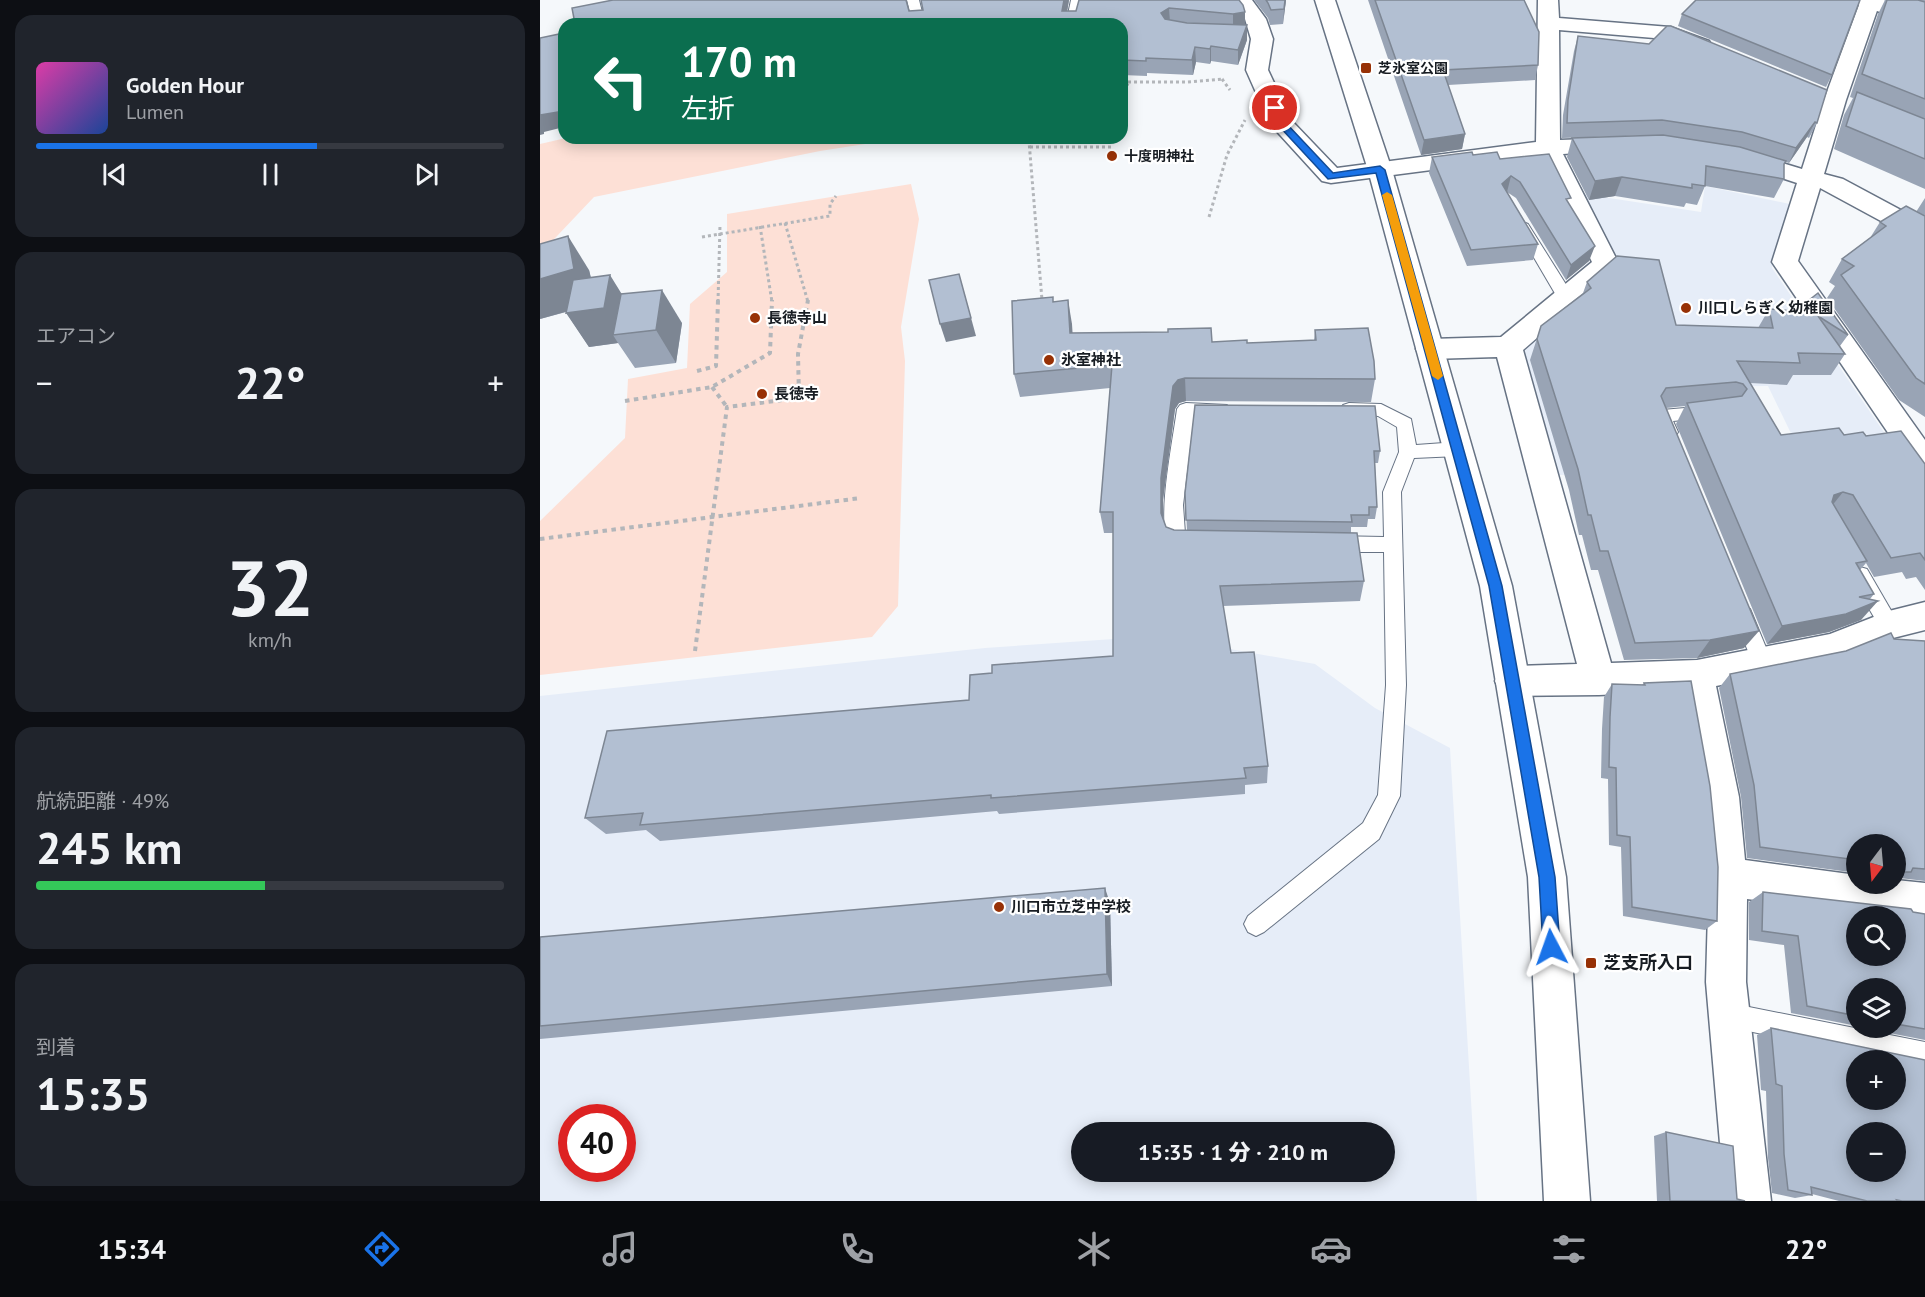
<!DOCTYPE html>
<html lang="ja">
<head>
<meta charset="utf-8">
<style>
	body { margin:0; font-family:"PT Sans","Noto Sans JP",sans-serif; background:#20242c; color:#f1f3f6; height:100vh; display:flex; flex-direction:column; font-size:22px; white-space:nowrap }
	* { box-sizing:border-box; margin:0 }
	p { font-size:20px; color:#9ea1a6 }
	.icon { flex:none; width:33px; height:33px; fill:none; stroke:currentColor; stroke-width:2; stroke-linecap:round; stroke-linejoin:round }
	.map { position:relative; flex:1; overflow:hidden }
	.side { display:flex; flex-direction:column; gap:15px; padding:15px; background:#0d0f14; width:540px }
	.side>* { flex:none }
	.guide { position:absolute; left:18px; top:18px; width:570px; height:126px; border-radius:18px; box-shadow:0 3px 15px #0003; background:#0b6e4f; color:#fff; overflow:hidden }
	.needle { width:39px; rotate:196deg }
	.tools { position:absolute; left:1306px; top:834px; display:grid; gap:12px }
	.tools a { display:grid; place-items:center; width:60px; height:60px; border-radius:50%; background:#171b24; box-shadow:0 3px 15px #0003; font-size:30px }
	.speed { position:absolute; left:18px; top:1104px; display:flex; gap:12px; font-size:30px; font-weight:700; text-align:center }
	.speed>* { display:grid; place-content:center; width:78px; height:78px; border-radius:50%; background:#171b24; box-shadow:0 3px 15px #0003; line-height:1 }
	.speed .limit { border:9px solid #d22; background:#fff; color:#111 }
	.pin { position:absolute; display:grid; place-items:center; width:51px; height:51px; color:#fff; margin:-26px; border:3px solid #fff; border-radius:50%; box-shadow:0 2px 6px #0007 }
	.me { position:absolute; width:66px; margin:-33px; rotate:356deg; stroke-linejoin:round; filter:drop-shadow(0 0 4px #0008) }
	.turn { display:flex; align-items:center; gap:21px; height:126px; padding:0 24px; font-size:27px }
	.turn .icon { width:78px; height:78px; stroke-width:2.5 }
	.turn b { display:block; font-size:42px; line-height:51px }
	.big { font-size:45px; font-weight:800; line-height:1.1 }
	.side .tile { flex:1; display:flex; flex-direction:column; justify-content:center; gap:9px; min-width:0; padding:0 21px; border-radius:18px; background:#20242c }
	.side .dial { align-items:center; gap:0 }
	.dial b { font-size:78px; line-height:1 }
	.song { display:flex; align-items:center; gap:18px }
	.cover { width:72px; height:72px; border-radius:9px; background:linear-gradient(135deg,hsl(320 70% 55%),hsl(220 70% 35%)) }
	.played { height:6px; border-radius:3px; background:linear-gradient(90deg,#1a73e8 60%,#363941 60%) }
	.keys { display:flex; justify-content:space-around; direction:ltr }
	.heat { display:flex; justify-content:space-between; align-items:center; font-size:33px; direction:ltr }
	.charge { height:9px; border-radius:4px; background:linear-gradient(90deg,#34c759 49%,#363941 0) }
	.trip { position:absolute; left:531px; top:1122px; width:324px; height:60px; border-radius:30px; background:#171b24; box-shadow:0 3px 15px #0003; font-weight:800; line-height:60px; text-align:center }
	.menu { display:flex; height:96px; justify-content:space-around; align-items:center; background:#090b0e; color:#9ea1a6 }
	.menu .icon { width:42px; height:42px }
	.menu .selected { color:#1a73e8 }
	.menu b { font-size:27px; color:#f1f3f6 }
	main { display:flex; flex:1; min-height:0 }
	.map>svg:first-child { display:block }
	.built { fill:#e6edf8; fill-rule:evenodd }
	.green { fill:#fde0d6 }
	.lines { fill:none; stroke-linecap:round; stroke-linejoin:round }
	.service-casing { stroke:#677384; stroke-width:2 }
	.minor-casing { stroke:#677384; stroke-width:3 }
	.tertiary-casing { stroke:#677384; stroke-width:3 }
	.path-far1 { stroke:#b3b6ba; stroke-width:3; stroke-dasharray:3 3; stroke-linecap:butt }
	.path { stroke:#b3b6ba; stroke-width:4; stroke-dasharray:4.5 4.5; stroke-linecap:butt }
	.service { fill:#fff; fill-rule:evenodd }
	.minor { fill:#fff; fill-rule:evenodd }
	.tertiary { fill:#fff; fill-rule:evenodd }
	.wall { fill:#99a4b5 }
	.shaded-wall { fill:#7d8693 }
	.building { fill:#b2bfd2; stroke:#7d8693; stroke-width:1.5; fill-rule:evenodd }
	.route { fill:#1a73e8; stroke:#114b97; stroke-width:1.5 }
	.slow { fill:#f59e0b }
	.poi-dot { fill:#973106; stroke:#fff; stroke-width:2 }
	.labels { text-anchor:middle; stroke-width:4.5; stroke-linejoin:round; paint-order:stroke }
	.far-poi-label { font-size:14px; font-weight:bold; fill:#181d23; stroke:#fff; text-anchor:start }
	.poi-label { font-size:15px; font-weight:bold; fill:#181d23; stroke:#fff; text-anchor:start }
	.near-poi-label { font-size:18px; font-weight:bold; fill:#181d23; stroke:#fff; text-anchor:start }
</style>
</head>
<body>
<main>
<section class="side">
<div class="tile">
<div class="song"><i class="cover"></i><div><b>Golden Hour</b><p>Lumen</p></div></div>
<div class="played"></div>
<div class="keys"><svg class="icon" aria-label="previous" viewBox="0 0 24 24"><path d="M18 5L8 12l10 7zM5 5v14"/></svg><svg class="icon" aria-label="pause" viewBox="0 0 24 24"><path d="M8 5v14M16 5v14"/></svg><svg class="icon" aria-label="next" viewBox="0 0 24 24"><path d="M6 5l10 7-10 7zM19 5v14"/></svg></div>
</div>
<div class="tile"><p>エアコン</p>
<div class="heat"><a>−</a><b class="big">22°</b><a>+</a></div>
</div>
<div class="tile dial"><b>32</b><p>km/h</p></div>
<div class="tile"><p>航続距離 · 49%</p><b class="big">245 km</b><div class="charge"></div></div>
<div class="tile"><p>到着</p><b class="big">15:35</b></div>
</section>
<div class="map">
<svg width="1385" height="1201" viewBox="0 0 1385 1201">
	<rect width="100%" height="100%" fill="#f5f8fb"/>
	<!-- built -->
	<g class="built">
		<polygon points="1165,186 1250,204 1235,251 1232,268 1354,447 1261,454 1228,386 1100,387 1085,473 1018,475 982,363 986,347 1080,267 1043,194 1161,212"/>
		<path d="M617 636 775 664 835 708 910 748 937 1201H0V696L445 648ZM32 1118H82V1168H32ZM542 1132H844V1172H542Z"/>
	</g>
	<!-- green -->
	<g class="green">
		<polygon points="26,138 364,138 280,151 54,197 0,254 0,144"/>
		<polygon points="371,184 379,219 361,327 365,361 358,606 332,637 0,675 0,521 85,438 88,379 147,368 150,304 187,272 187,214"/>
	</g>
	<g class="lines">
		<!-- service casing -->
		<g class="service-casing">
			<g id="service">
				<polygon points="367,0 379,0 385,24 373,24"/>
				<polygon points="531,0 543,0 538,24 526,24"/>
				<polygon points="983,222 988,224 1032,294 1034,298 1032,302 1020,302 976,227"/>
				<path d="M646 403 687 405 690 409 687 413 654 415 643 505 645 533 659 536 661 541 659 546C649 550 639 550 629 546 616 521 633 440 637 409L640 405Z"/>
				<polygon points="809,403 841,404 871,419 876,445 918,442 924,444 927,449 924,454 918,456 874,458 861,492 866,685 860,796 839,839 724,932 716,936 708,932 704,924 708,916 823,823 838,795 846,685 844,552 792,552 785,549 783,544 785,539 792,536 844,537 843,492 859,452 857,427 838,416 803,413 800,409 803,405"/>
				<polygon points="1168,406 1174,407 1177,412 1174,417 1133,421 1138,432 1135,437 1129,439 1123,437 1113,416 1116,411 1122,410"/>
				<polygon points="1320,567 1327,569 1356,619 1359,625 1356,631 1349,633 1342,631 1313,581 1310,575 1313,569"/>
				<polygon points="1203,607 1210,609 1232,662 1229,668 1222,671 1215,668 1193,615 1196,609"/>
				<polygon points="1189,1003 1385,1042 1385,1068 1189,1027 1180,1024 1177,1015 1180,1006"/>
			</g>
		</g>
		<!-- minor casing -->
		<g class="minor-casing">
			<g id="minor">
				<polygon points="691,0 712,0 726,19 733,39 728,70 752,121 797,168 996,142 998,0 1018,0 1019,18 1130,27 1169,41 1172,46 1169,51 1161,52 1153,51 1126,39 1019,30 1020,140 1074,138 1082,140 1086,145 1082,150 1023,154 1079,264 1075,270 983,350 1071,663 1157,660 1290,634 1349,611 1385,602 1385,630 1353,638 1292,663 1176,686 1199,797 1205,860 1317,875 1317,884 1356,884 1356,880 1385,883 1385,923 1356,919 1356,916 1340,916 1207,899 1206,982 1231,1201 1185,1201 1166,982 1169,877 1161,797 1143,691 1059,695 972,696 960,692 955,681 960,670 972,666 1037,664 957,357 890,359 880,356 876,349 880,342 890,339 961,337 1052,262 1000,156 791,183 782,181 730,124 706,70 711,39 705,19"/>
				<polygon points="1314,0 1339,0 1340,2 1306,100 1284,174 1303,179 1385,223 1385,242 1376,240 1280,188 1258,261 1385,440 1385,475 1374,471 1232,262 1257,183 1192,162 1188,157 1192,152 1200,150 1262,169 1284,100 1319,5"/>
			</g>
		</g>
		<!-- tertiary casing -->
		<g class="tertiary-casing">
			<g id="tertiary">
				<polygon points="775,0 795,0 852,170 972,586 1026,877 1050,1201 1004,1201 988,877 940,586 828,170"/>
				<polygon points="1321,0 1344,0 1385,15 1385,28 1323,6 1320,2"/>
			</g>
		</g>
		<!-- path-far1 -->
		<g class="path-far1">
			<polyline points="682,79 690,90"/>
			<polyline points="582,82 647,82 684,79"/>
			<polyline points="582,90 589,83"/>
			<polyline points="496,138 489,141 502,300"/>
			<polyline points="490,147 572,147"/>
			<polyline points="669,217 687,155 705,120"/>
			<polyline points="245,223 268,302"/>
			<polyline points="220,226 232,302"/>
			<polyline points="162,237 290,216 290,204 296,196"/>
			<polyline points="178,302 180,225"/>
		</g>
		<!-- path -->
		<g class="path">
			<polyline points="157,371 176,366 178,300"/>
			<polyline points="172,387 187,407"/>
			<polyline points="85,401 172,387 230,353 232,300"/>
			<polyline points="0,539 321,498"/>
			<polyline points="155,651 187,407 259,398 258,354 268,300"/>
		</g>
		<!-- service -->
		<use href="#service" class="service"/>
		<!-- minor -->
		<use href="#minor" class="minor"/>
		<!-- tertiary -->
		<use href="#tertiary" class="tertiary"/>
	</g>
	<!-- wall -->
	<g class="wall">
		<polygon points="529,0 527,11 536,11 699,0 705,25 707,25 707,40 698,65 671,61 670,64 656,62 653,75 607,73 607,76 582,75 582,24 369,11"/>
		<polygon points="714,0 746,0 743,24 730,25 728,18"/>
		<polygon points="828,0 984,0 998,65 995,80 908,85 925,134 922,149 881,155"/>
		<polygon points="1345,0 1385,0 1385,189 1294,149 1304,115 1313,98 1310,97 1338,14"/>
		<polygon points="1142,14 1292,75 1286,87 1138,26"/>
		<polygon points="1038,36 1277,123 1269,138 1267,137 1249,163 1246,162 1244,165 1244,179 1234,198 1165,186 1157,205 1146,203 1144,207 1075,196 1049,200 1027,157 1032,138 1117,135 1022,138 1023,115 1034,51"/>
		<polygon points="933,155 960,159 1049,261 1026,280 976,198 967,192 998,244 993,260 927,266 889,173 892,157"/>
		<polygon points="1385,198 1385,417 1359,400 1287,298 1295,286 1289,282 1302,259 1330,238 1340,222 1376,212"/>
		<polygon points="49,270 51,278 82,294 142,323 136,363 95,368 78,343 49,347 26,312 0,319"/>
		<polygon points="1047,282 1136,325 1218,328 1229,309 1255,311 1278,293 1308,335 1300,346 1305,354 1291,375 1253,375 1247,385 1210,383 1241,435 1304,435 1326,436 1385,464 1385,590 1376,577 1366,579 1362,572 1334,577 1326,563 1320,570 1334,594 1330,599 1321,620 1289,632 1227,644 1136,424 1145,406 1126,408 1204,648 1157,658 1084,660 1058,570 1051,570 1042,535 1039,535 1029,490 990,360 1001,326 1043,293"/>
		<polygon points="513,302 532,324 532,333 672,342 707,343 774,340 775,330 835,379 831,402 646,401 639,403 635,409 623,500 623,518 626,527 634,530 647,530 645,493 655,405 840,451 838,463 835,463 837,507 835,519 828,519 827,527 811,527 811,533 824,581 820,601 683,606 691,653 728,766 727,783 705,785 705,794 459,814 457,811 120,841 106,830 66,834 45,818 429,700 452,673 573,656 573,533 564,533 560,512 570,388 480,397 474,374"/>
		<polygon points="1354,639 1385,641 1385,881 1360,878 1356,880 1356,844 1317,844 1317,873 1207,858 1201,797 1179,688 1190,674 1306,651"/>
		<polygon points="1104,683 1177,921 1165,930 1083,916 1081,847 1069,845 1068,779 1061,778 1062,729 1064,697 1072,684 1102,685"/>
		<polygon points="1223,892 1385,914 1385,1040 1324,1028 1356,1028 1356,988 1317,988 1317,1026 1251,1013 1244,945 1209,940 1209,902"/>
		<polygon points="570,903 572,986 0,1039 0,937"/>
		<polygon points="1231,1028 1385,1201 1299,1201 1272,1194 1272,1195 1255,1198 1232,1193 1228,1158 1226,1091 1221,1090 1217,1035"/>
		<polygon points="1126,1132 1197,1199 1205,1201 1117,1201 1114,1136"/>
	</g>
	<!-- shaded-wall -->
	<g class="shaded-wall">
		<polygon points="524,0 529,0 525,24 522,11"/>
		<polygon points="745,0 746,0 743,24 744,9"/>
		<polygon points="629,8 630,23 622,28 621,13"/>
		<polygon points="705,12 705,27 693,29 693,14"/>
		<polygon points="707,25 707,40 698,65 698,50"/>
		<polygon points="671,46 671,61 670,64 670,49"/>
		<polygon points="655,47 656,62 653,75 652,60"/>
		<polygon points="24,111 24,127 4,132 4,134 0,135 0,115"/>
		<polygon points="1275,122 1267,137 1249,163 1256,148"/>
		<polygon points="925,134 922,149 881,155 884,140"/>
		<polygon points="971,176 967,192 962,184"/>
		<polygon points="1082,177 1075,196 1049,200 1055,181"/>
		<polygon points="28,236 49,270 57,303 0,319 0,279"/>
		<polygon points="1055,246 1049,261 1026,280 1031,265"/>
		<polygon points="419,274 436,336 406,342 400,324"/>
		<polygon points="70,275 91,309 73,335 78,343 49,347 26,313"/>
		<polygon points="122,290 142,323 136,363 116,330"/>
		<polygon points="528,300 532,324 534,356 530,333"/>
		<polygon points="645,378 646,401 639,403 635,409 623,500 623,534 621,513 621,478 633,386 638,380"/>
		<polygon points="1303,492 1287,512 1294,495"/>
		<polygon points="1338,601 1321,620 1289,632 1227,644 1242,626"/>
		<polygon points="1219,631 1204,648 1157,658 1170,640"/>
		<polygon points="565,888 570,903 572,986 567,974"/>
	</g>
	<!-- building -->
	<g class="building">
		<polygon points="73,0 366,0 369,11 383,10 381,0 524,0 522,11 536,11 539,0 699,0 703,5 705,12 693,14 629,8 621,13 625,19 647,23 707,25 698,50 671,46 670,49 655,47 652,60 606,58 606,61 582,60 582,24 35,24 32,8"/>
		<polygon points="726,0 745,0 744,9 731,10 728,3"/>
		<polygon points="835,0 984,0 999,32 998,65 903,70 925,134 884,140"/>
		<polygon points="1156,0 1320,0 1292,75 1142,14"/>
		<polygon points="1347,0 1378,0 1385,2 1385,99 1322,74"/>
		<polygon points="1127,26 1131,26 1287,90 1277,123 1275,122 1256,148 1202,132 1122,120 1027,123 1028,100 1038,36 1109,44"/>
		<polygon points="24,33 24,111 0,115 0,38"/>
		<polygon points="1317,92 1385,119 1385,159 1306,126"/>
		<polygon points="1123,135 1200,147 1246,161 1244,164 1244,179 1166,166 1165,186 1152,184 1152,188 1082,177 1055,181 1032,138"/>
		<polygon points="932,152 933,155 957,152 960,159 1009,154 1031,198 1026,199 1055,246 1031,265 980,182 971,176 962,184 998,244 931,250 892,157"/>
		<polygon points="1366,206 1385,216 1385,384 1376,378 1301,275 1314,266 1302,259 1346,226 1340,222"/>
		<polygon points="28,236 34,269 0,279 0,244"/>
		<polygon points="1077,256 1119,260 1136,325 1233,328 1229,309 1255,311 1278,293 1308,335 1278,316 1305,354 1258,353 1260,363 1197,361 1241,435 1299,428 1304,435 1323,432 1326,436 1361,431 1385,464 1385,560 1380,553 1351,558 1313,495 1303,492 1294,495 1292,502 1327,561 1316,563 1334,594 1319,597 1338,601 1306,614 1242,626 1147,403 1202,396 1207,389 1203,384 1196,382 1126,388 1121,396 1219,631 1170,640 1095,643 1068,551 1060,551 1051,515 1048,515 1038,469 997,339 1001,326 1051,288 1047,282"/>
		<polygon points="419,274 431,318 400,324 389,280"/>
		<polygon points="70,275 64,308 26,313 33,280"/>
		<polygon points="122,290 116,330 73,335 81,294"/>
		<polygon points="513,297 513,302 528,300 530,333 628,332 628,329 671,328 672,342 707,340 707,343 776,340 775,330 828,328 834,361 835,379 645,378 638,380 633,386 621,478 621,513 626,527 634,530 817,533 824,581 680,586 691,653 714,652 728,766 704,768 706,778 451,798 451,795 100,825 103,813 45,818 67,731 429,700 430,675 452,673 452,665 573,656 573,512 560,512 572,365 474,374 472,301"/>
		<polygon points="655,405 835,406 840,451 834,451 837,507 829,507 829,515 811,515 812,522 646,520 645,493"/>
		<polygon points="1351,633 1354,639 1385,641 1385,869 1373,868 1371,872 1356,872 1356,844 1317,844 1317,860 1220,847 1214,785 1190,674 1306,651"/>
		<polygon points="1151,681 1170,786 1178,867 1177,921 1092,907 1090,837 1077,835 1076,768 1069,767 1070,717 1072,684 1105,685 1104,683"/>
		<polygon points="565,888 567,974 0,1026 0,937"/>
		<path d="M1223 892 1371 909 1373 912 1385 914V1029L1356 1024V988H1317V1016L1267 1006 1258 936 1222 931ZM1317 916H1356V956H1317Z"/>
		<path d="M1231 1028 1385 1060V1201H1362L1357 1200 1358 1201H1327L1271 1187 1272 1195 1248 1190 1244 1154 1242 1086 1236 1084ZM1317 1060H1356V1100H1317ZM1317 1132H1356V1172H1317Z"/>
		<polygon points="1126,1132 1193,1146 1197,1199 1205,1201 1130,1201"/>
	</g>
	<!-- route -->
	<polygon class="route" points="732,106 738,106 746,123 793,173 840,166 845,170 962,586 1015,877 1020,947 1017,953 1011,955 1005,953 1003,947 999,877 949,586 836,173 788,179 739,126 730,108"/>
	<!-- slow -->
	<polygon class="slow" points="847,192 852,195 903,376 898,380 892,376 842,195"/>
	<!-- markers -->
	<g class="poi-dot">
		<rect x="820" y="62" width="12" height="12" rx="3"/>
		<circle cx="572" cy="156" r="6"/>
		<circle cx="1146" cy="308" r="6"/>
		<circle cx="215" cy="318" r="6"/>
		<circle cx="509" cy="360" r="6"/>
		<circle cx="222" cy="394" r="6"/>
		<circle cx="459" cy="907" r="6"/>
		<rect x="1045" y="957" width="12" height="12" rx="3"/>
	</g>
	<g class="labels">
		<!-- far-poi labels -->
		<g class="far-poi-label">
			<text x="838" y="73">芝氷室公園</text>
			<text x="584" y="161">十度明神社</text>
		</g>
		<!-- poi labels -->
		<g class="poi-label">
			<text x="1158" y="313">川口しらぎく幼稚園</text>
			<text x="227" y="323">長徳寺山</text>
			<text x="521" y="365">氷室神社</text>
			<text x="234" y="399">長徳寺</text>
			<text x="471" y="912">川口市立芝中学校</text>
		</g>
		<!-- near-poi labels -->
		<g class="near-poi-label">
			<text x="1063" y="969">芝支所入口</text>
		</g>
	</g>
</svg>
<div class="tools">
<a><svg class="needle" viewBox="-14 -14 28 28"><path d="M0-13l5 13h-10z" fill="#e53935"/><path d="M0 13l5-13h-10z" fill="#9ea1a6"/></svg></a>
<a><svg class="icon" aria-label="search" viewBox="0 0 24 24"><circle cx="10" cy="10" r="6"/><path d="M15 15l6 6"/></svg></a>
<a><svg class="icon" aria-label="layers" viewBox="0 0 24 24"><path d="M12 4l9 5-9 5-9-5zM3 14l9 5 9-5"/></svg></a>
<a>+</a>
<a>−</a>
</div>
<div class="speed"><div class="limit">40</div></div>
<div class="pin" style="left:735px;top:108px;background:#d93025"><svg class="icon" aria-label="arrive" viewBox="0 0 24 24"><path d="M6 21V4h12l-3 4 3 4H6"/></svg></div>
<svg class="me" style="left:1011px;top:947px" viewBox="-20 -20 40 40"><path d="M0-17L14 15 0 8-14 15z" fill="#1a73e8" stroke="#fff" stroke-width="4"/></svg>
<div class="trip">15:35 · 1 分 · 210 m</div>
<div class="guide">
<div class="turn"><svg class="icon" aria-label="left" viewBox="0 0 24 24"><path d="M17 20v-9H6M10 6l-5 5 5 5"/></svg><div><b>170 m</b>左折</div></div>
</div>
</div>
</main>
<nav class="menu">
<b>15:34</b>
<svg class="icon selected" aria-label="directions" viewBox="0 0 24 24"><path d="M12 3l9 9-9 9-9-9zM9 14v-3h6M13 9l2 2-2 2"/></svg>
<svg class="icon" aria-label="music" viewBox="0 0 24 24"><path d="M9 18V5l10-2v13"/><circle cx="6" cy="18" r="3"/><circle cx="16" cy="16" r="3"/></svg>
<svg class="icon" aria-label="phone" viewBox="0 0 24 24"><path d="M5 4h4l2 5-3 2q2 4 5 5l2-3 5 2v4C11 20 4 13 5 4z"/></svg>
<svg class="icon" aria-label="climate" viewBox="0 0 24 24"><path d="M12 3v18M4 7l16 10M4 17L20 7"/></svg>
<svg class="icon" aria-label="car" viewBox="0 0 24 24"><path d="M5 17H2v-5l4-1 3-4h7l3 4 3 1v5h-3M9 17h6M6 11h13"/><circle cx="7" cy="17" r="2"/><circle cx="17" cy="17" r="2"/></svg>
<svg class="icon" aria-label="filters" viewBox="0 0 24 24"><path d="M4 7h16M4 17h16"/><circle cx="9" cy="7" r="2"/><circle cx="15" cy="17" r="2"/></svg>
<b>22°</b>
</nav>
</body>
</html>
